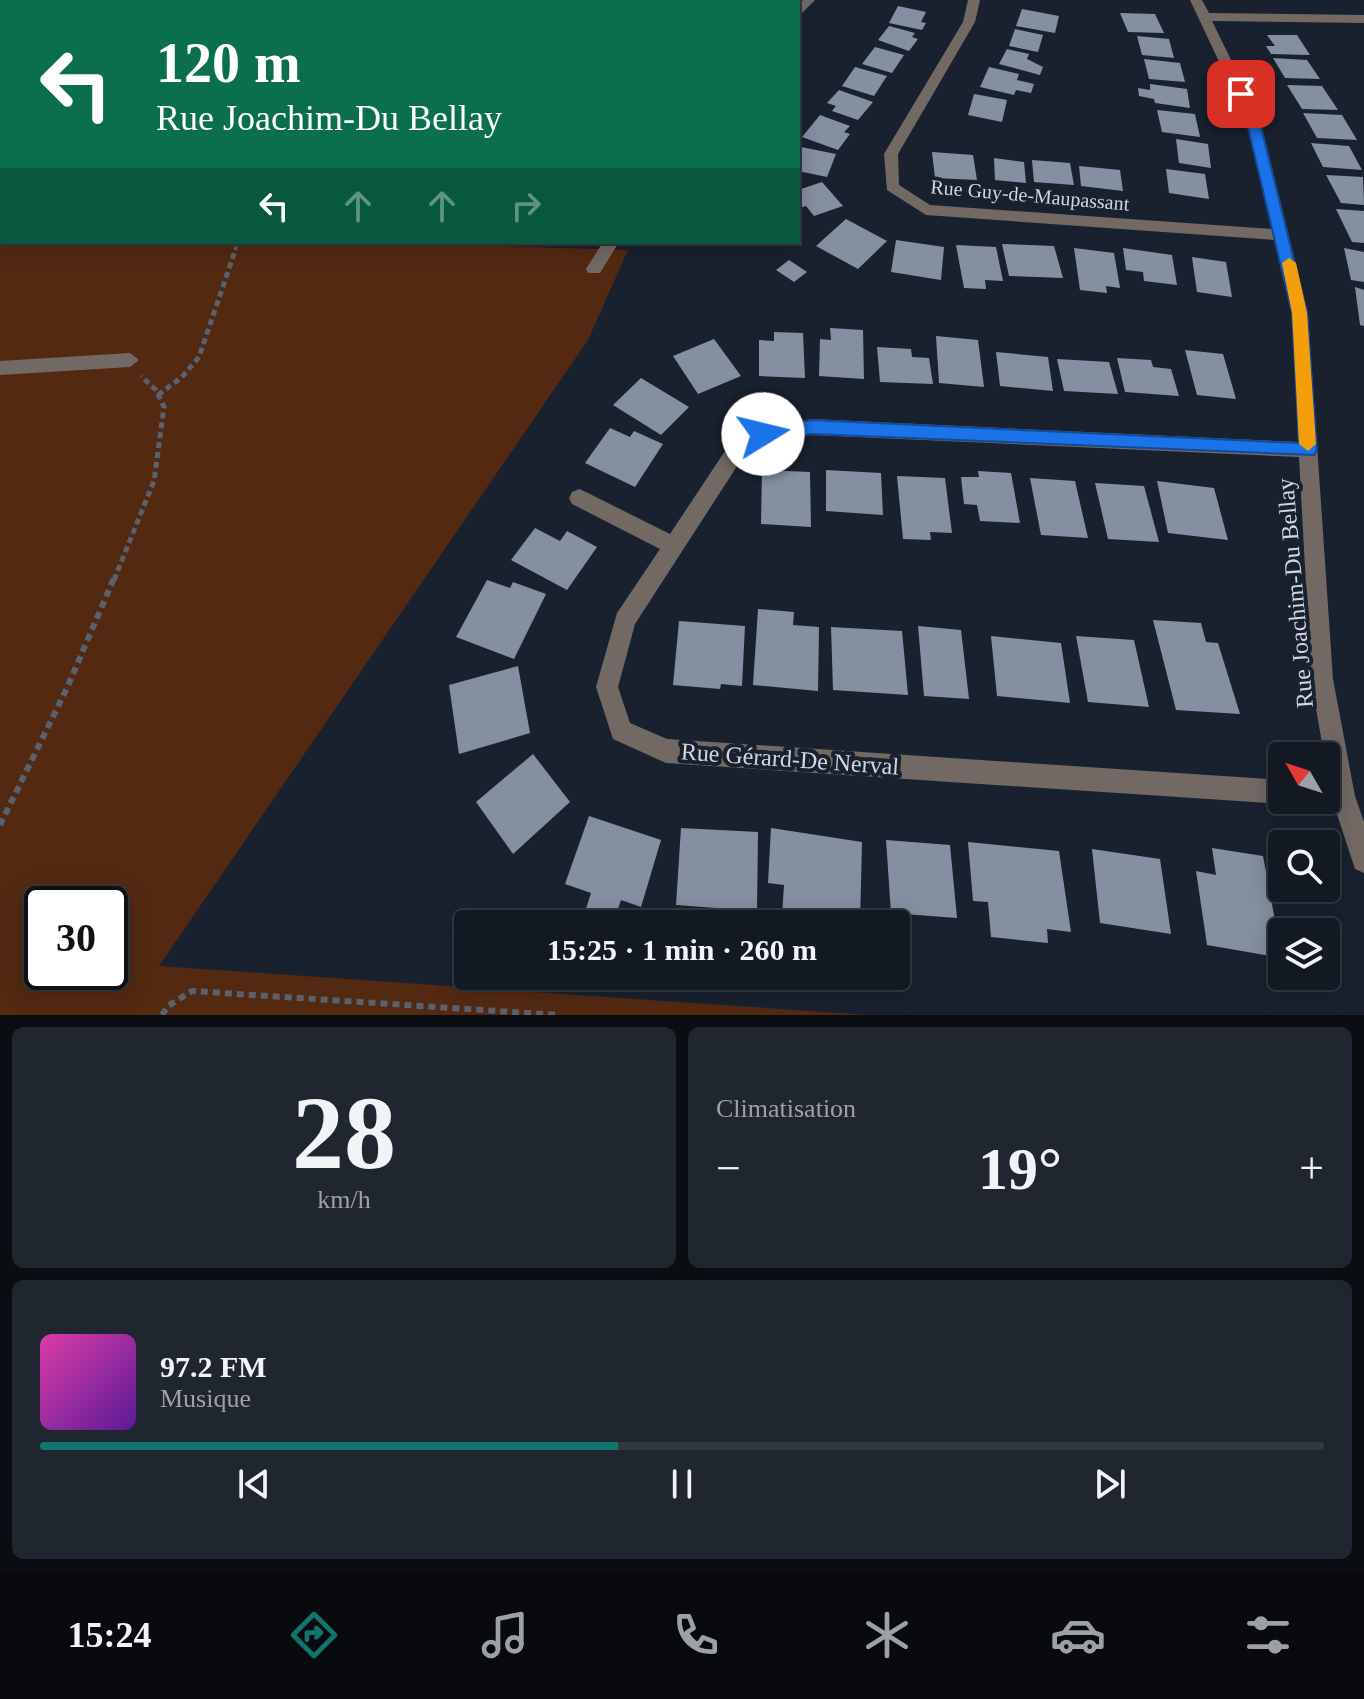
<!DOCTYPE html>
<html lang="fr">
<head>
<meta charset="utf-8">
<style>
	body { margin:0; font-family:Georgia,serif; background:#202630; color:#f1f3f6; height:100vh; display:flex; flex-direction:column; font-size:30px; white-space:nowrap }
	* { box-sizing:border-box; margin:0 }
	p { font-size:26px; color:#9da0a6 }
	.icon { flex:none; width:44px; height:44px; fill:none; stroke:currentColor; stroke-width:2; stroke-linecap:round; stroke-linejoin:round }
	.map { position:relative; height:1015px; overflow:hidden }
	.panel { display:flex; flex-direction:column; gap:12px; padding:12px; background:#0a0e13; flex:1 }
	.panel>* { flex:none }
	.banner { position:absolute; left:0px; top:0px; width:800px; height:244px; box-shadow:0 4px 20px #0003,0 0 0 2px #323841; background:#0b6e4f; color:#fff; overflow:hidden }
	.needle { width:52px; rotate:309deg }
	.controls { position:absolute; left:1268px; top:742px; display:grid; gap:16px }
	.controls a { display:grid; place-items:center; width:72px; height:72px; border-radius:8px; background:#131923; box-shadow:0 4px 20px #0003,0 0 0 2px #323841; font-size:40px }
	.speed { position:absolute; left:24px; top:886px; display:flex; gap:16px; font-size:40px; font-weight:700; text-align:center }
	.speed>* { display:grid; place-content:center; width:104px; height:104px; border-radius:50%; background:#131923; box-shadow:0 4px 20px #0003,0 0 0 2px #323841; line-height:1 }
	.speed .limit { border:4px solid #111; border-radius:12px; background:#fff; color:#111 }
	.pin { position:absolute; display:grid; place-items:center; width:68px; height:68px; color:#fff; margin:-34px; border-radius:16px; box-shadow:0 4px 12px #0006 }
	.me { position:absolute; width:88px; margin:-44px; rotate:81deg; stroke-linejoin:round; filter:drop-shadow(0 0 6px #0008) }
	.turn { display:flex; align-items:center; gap:28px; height:168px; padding:0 24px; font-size:36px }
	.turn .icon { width:104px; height:104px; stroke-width:2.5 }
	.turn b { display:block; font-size:56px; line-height:68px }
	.lanes { display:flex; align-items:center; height:76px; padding:0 24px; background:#0003; justify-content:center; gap:40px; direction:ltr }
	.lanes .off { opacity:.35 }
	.big { font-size:60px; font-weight:600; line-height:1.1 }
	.panel .widget { flex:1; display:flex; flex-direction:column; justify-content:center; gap:12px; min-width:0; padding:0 28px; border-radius:12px; background:#202630 }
	.panel .dial { align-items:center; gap:0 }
	.dial b { font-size:104px; line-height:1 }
	.song { display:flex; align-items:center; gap:24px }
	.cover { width:96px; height:96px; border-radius:12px; background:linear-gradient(135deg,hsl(320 70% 55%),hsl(270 70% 35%)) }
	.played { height:8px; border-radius:4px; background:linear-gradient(90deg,#0f766e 45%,#323841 45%) }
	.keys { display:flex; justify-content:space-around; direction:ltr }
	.heat { display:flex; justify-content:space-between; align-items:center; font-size:44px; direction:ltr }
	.panel .tiles { flex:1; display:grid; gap:12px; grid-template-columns:1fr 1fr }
	.widget:last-child { grid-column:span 2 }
	.trip { position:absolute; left:454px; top:910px; width:456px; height:80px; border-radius:8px; background:#131923; box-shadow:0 4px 20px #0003,0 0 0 2px #323841; font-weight:600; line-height:80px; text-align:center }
	.menu { display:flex; height:128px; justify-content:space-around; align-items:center; background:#080a0e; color:#9da0a6 }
	.menu .icon { width:56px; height:56px }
	.menu .current { color:#0f766e }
	.menu b { font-size:36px; color:#f1f3f6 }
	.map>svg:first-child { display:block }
	.green { fill:#532912; fill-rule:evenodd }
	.building { fill:#848fa1 }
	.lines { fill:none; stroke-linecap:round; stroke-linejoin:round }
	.path-far2 { stroke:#5a616e; stroke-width:3; stroke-dasharray:4 3; stroke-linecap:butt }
	.path-far1 { stroke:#5a616e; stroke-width:5; stroke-dasharray:6 4; stroke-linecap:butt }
	.path { stroke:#5a616e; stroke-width:6; stroke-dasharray:7 5; stroke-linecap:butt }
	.minor { fill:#726965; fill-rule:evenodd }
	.highway { fill:#e7d0c5; fill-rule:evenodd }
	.route { fill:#1a73e8; stroke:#114b97; stroke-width:2 }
	.slow { fill:#f59e0b }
	.labels { text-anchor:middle; stroke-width:8; stroke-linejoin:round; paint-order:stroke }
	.far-street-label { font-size:20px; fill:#d1d7e1; stroke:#19212f }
	.street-label { font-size:24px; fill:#d1d7e1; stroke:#19212f }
</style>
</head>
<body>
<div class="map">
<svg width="1364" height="1015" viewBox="0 0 1364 1015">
	<rect width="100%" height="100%" fill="#19212f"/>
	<!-- green -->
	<path class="green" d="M0 230 2 242H377L628 250 588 340 159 966 867 1015H0ZM42 904H110V972H42Z"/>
	<!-- building -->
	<g class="building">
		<polygon points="898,6 926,12 921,22 926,23 922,30 889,23"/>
		<polygon points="1022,9 1059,16 1055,33 1016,26"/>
		<polygon points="1120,13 1155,14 1164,33 1128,32"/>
		<polygon points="889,26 915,33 912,37 918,39 909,51 878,40"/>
		<polygon points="1015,29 1043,35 1038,52 1009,46"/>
		<polygon points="1267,35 1297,35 1310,55 1271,54 1266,46 1275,46"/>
		<polygon points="1137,36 1169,39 1174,58 1142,55"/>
		<polygon points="875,47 904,55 892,73 862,64"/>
		<polygon points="1007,49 1029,54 1027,59 1043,67 1040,75 999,64"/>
		<polygon points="1273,58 1307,60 1320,79 1285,78"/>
		<polygon points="1144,59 1180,63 1185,82 1149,79"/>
		<polygon points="855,67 887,76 874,96 842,86"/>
		<polygon points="989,67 1019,74 1017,80 1034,84 1031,93 1016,90 1014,95 980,87"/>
		<polygon points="1150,84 1187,89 1190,108 1155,103 1154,99 1139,96 1138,88 1150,90"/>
		<polygon points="1287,85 1322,86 1338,110 1302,109"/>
		<polygon points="839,90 873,102 858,120 832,111 836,106 827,103"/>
		<polygon points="974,94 1007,100 1002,122 968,115"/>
		<polygon points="1157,110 1195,114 1200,137 1162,132"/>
		<polygon points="1303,113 1342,115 1357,140 1317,138"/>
		<polygon points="820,115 850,126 844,132 850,134 838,150 802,137"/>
		<polygon points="1176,139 1208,144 1211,168 1179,163"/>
		<polygon points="1311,143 1349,146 1362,170 1323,167"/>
		<polygon points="801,147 836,154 827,177 798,171"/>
		<polygon points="932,152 973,155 977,180 935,178"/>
		<polygon points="994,158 1024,162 1026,183 995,180"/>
		<polygon points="1032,160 1070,163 1074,185 1034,182"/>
		<polygon points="1079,166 1120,170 1123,191 1081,186"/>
		<polygon points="1166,169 1205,174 1209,199 1169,193"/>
		<polygon points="1326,175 1363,177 1364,205 1341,203"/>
		<polygon points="822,182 843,206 814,216 806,206 800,208 798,205 798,190"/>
		<polygon points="1336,209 1364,211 1364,243 1352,242"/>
		<polygon points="846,219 887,241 858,269 816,246"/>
		<polygon points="896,240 944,247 941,280 891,272"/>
		<polygon points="1002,244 1054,246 1063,278 1009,276"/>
		<polygon points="956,245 996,247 1003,281 985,280 986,289 964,288"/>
		<polygon points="1074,248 1114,253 1120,288 1106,286 1107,293 1080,290"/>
		<polygon points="1123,248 1172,255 1177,285 1144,281 1143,272 1126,270"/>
		<polygon points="1344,248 1364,252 1364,282 1351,280"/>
		<polygon points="1192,257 1226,262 1232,297 1197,292"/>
		<polygon points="789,260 807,272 794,282 776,270"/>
		<polygon points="1355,287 1364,290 1364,326 1360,325"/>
		<polygon points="830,328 863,330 864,379 819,376 820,339 831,340"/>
		<polygon points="774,332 803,333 805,378 759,376 759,340 774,341"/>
		<polygon points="936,336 978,340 984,387 939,383"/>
		<polygon points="714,339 741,376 698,394 673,356"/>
		<polygon points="877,347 911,349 912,357 929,358 933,384 880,382"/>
		<polygon points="1185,350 1223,354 1236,399 1197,395"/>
		<polygon points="996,352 1048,357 1053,391 1000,386"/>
		<polygon points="1117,358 1151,360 1153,367 1171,369 1179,396 1125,392"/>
		<polygon points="1057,359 1109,362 1118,394 1064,391"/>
		<polygon points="641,378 689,407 661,435 613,405"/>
		<polygon points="610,428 630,437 634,431 663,444 635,487 585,463"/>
		<polygon points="762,470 810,472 811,527 761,524"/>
		<polygon points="826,470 881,473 883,515 826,511"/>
		<polygon points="978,471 1011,473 1020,523 980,521 977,505 964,504 961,477 979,477"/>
		<polygon points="897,476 945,478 952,533 930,532 931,540 903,539"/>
		<polygon points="1030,478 1075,481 1088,538 1041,535"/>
		<polygon points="1157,481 1214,488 1228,540 1168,533"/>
		<polygon points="1095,483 1144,486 1159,542 1108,539"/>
		<polygon points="535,528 560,541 567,531 597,547 567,590 511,560"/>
		<polygon points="487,580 510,588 513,582 546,594 514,659 456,637"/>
		<polygon points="758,609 794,612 793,625 819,627 818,691 753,685"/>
		<polygon points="1153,620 1201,623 1206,642 1218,643 1240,714 1176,710"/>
		<polygon points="679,621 745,626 742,686 721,684 720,689 673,685"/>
		<polygon points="918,626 961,630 969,699 924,696"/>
		<polygon points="831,627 902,631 908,695 833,690"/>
		<polygon points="991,636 1061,643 1070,703 997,696"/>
		<polygon points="1076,636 1134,640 1149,707 1088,702"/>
		<polygon points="518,666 530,733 459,754 449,685"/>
		<polygon points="533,754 570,802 513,854 476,802"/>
		<polygon points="589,816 661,840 641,907 621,900 613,924 581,924 591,893 565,884"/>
		<polygon points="681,828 758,832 757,911 676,905"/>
		<polygon points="771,828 862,842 860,924 782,915 784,885 768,883"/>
		<polygon points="886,840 950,845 957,918 891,913"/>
		<polygon points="968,842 1059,851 1071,932 1047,929 1048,943 991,937 988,902 973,901"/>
		<polygon points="1212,848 1263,856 1282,958 1207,945 1196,871 1216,875"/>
		<polygon points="1092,849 1160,859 1171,934 1100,923"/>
	</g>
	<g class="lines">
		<!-- path-far2 -->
		<polyline class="path-far2" points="235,250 238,242"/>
		<!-- path-far1 -->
		<g class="path-far1">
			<polyline points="158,395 182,377 199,357 236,248"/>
			<polyline points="114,580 154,481 164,407 156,390 141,376"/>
		</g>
		<!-- path -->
		<g class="path">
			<polyline points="0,825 67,688 114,578"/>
			<polyline points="162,1015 168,1006 192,991 559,1015"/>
		</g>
		<!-- minor -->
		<g class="minor">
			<polygon points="366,0 380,0 365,2"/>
			<polygon points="672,0 706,0 707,2 673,2"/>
			<polygon points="803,0 815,0 798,17 798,5"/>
			<polygon points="968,0 980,0 975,22 898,154 899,185 930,205 1272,229 1246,119 1190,0 1202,0 1209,13 1364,15 1364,23 1212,21 1260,119 1308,313 1333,679 1355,796 1364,822 1364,873 1355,869 1331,796 1311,679 1299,457 812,435 767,441 741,460 635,624 618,687 630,723 667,739 1282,780 1282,800 1291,800 1282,804 666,763 613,739 596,687 617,613 660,549 572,504 569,498 572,492 579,489 586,492 670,534 727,448 756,429 812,419 1298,442 1292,313 1274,240 926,215 887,190 884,154 963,22"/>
			<rect x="0" y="202" width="2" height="10"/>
			<polygon points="603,242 619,242 600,273 588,273 586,269"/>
			<polygon points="130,353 139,360 130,367 0,375 0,361"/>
		</g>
		<!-- highway -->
		<polygon class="highway" points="2,67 2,77 0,78 0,68"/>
	</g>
	<!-- route -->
	<polygon class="route" points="1241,90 1247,94 1259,119 1307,313 1317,450 1314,455 812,434 763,441 757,439 755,434 757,429 812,420 1299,443 1292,313 1246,119 1235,94"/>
	<!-- slow -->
	<polygon class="slow" points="1289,258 1296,263 1307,313 1316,444 1308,451 1299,444 1292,313 1282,263"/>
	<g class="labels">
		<!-- far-street labels -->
		<g class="far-street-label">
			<text transform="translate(1030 195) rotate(5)" y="7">Rue Guy-de-Maupassant</text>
		</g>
		<!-- street labels -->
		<g class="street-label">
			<text transform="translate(1295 593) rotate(-95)" y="8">Rue Joachim-Du Bellay</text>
			<text transform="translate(790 759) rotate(4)" y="8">Rue Gérard-De Nerval</text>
		</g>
	</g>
</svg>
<div class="controls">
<a><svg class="needle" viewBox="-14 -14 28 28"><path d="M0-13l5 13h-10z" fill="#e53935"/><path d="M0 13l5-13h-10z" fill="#9da0a6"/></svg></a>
<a><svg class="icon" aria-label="search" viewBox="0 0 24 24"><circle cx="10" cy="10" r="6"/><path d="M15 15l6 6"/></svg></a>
<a><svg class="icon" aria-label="layers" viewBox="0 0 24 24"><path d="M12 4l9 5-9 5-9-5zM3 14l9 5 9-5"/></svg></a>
</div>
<div class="speed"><div class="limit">30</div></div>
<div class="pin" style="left:1241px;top:94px;background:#d93025"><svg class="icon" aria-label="arrive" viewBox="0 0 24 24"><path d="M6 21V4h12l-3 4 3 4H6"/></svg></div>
<svg class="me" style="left:763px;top:434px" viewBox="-20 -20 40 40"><circle r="19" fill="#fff"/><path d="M0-13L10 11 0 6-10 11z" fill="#1a73e8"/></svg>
<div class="trip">15:25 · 1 min · 260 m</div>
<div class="banner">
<div class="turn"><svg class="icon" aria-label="left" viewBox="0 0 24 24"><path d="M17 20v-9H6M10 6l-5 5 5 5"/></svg><div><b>120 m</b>Rue Joachim-Du Bellay</div></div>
<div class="lanes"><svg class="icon" aria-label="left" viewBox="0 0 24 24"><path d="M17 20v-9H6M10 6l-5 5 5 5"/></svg><svg class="icon off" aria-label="ahead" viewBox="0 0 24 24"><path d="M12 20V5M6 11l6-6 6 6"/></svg><svg class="icon off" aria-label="ahead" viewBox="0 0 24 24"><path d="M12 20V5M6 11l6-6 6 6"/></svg><svg class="icon off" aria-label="right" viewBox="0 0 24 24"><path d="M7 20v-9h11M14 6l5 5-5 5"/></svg></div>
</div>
</div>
<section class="panel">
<div class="tiles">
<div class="widget dial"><b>28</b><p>km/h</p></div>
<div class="widget"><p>Climatisation</p>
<div class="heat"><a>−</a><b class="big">19°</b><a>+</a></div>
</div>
<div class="widget">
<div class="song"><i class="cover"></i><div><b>97.2 FM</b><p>Musique</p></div></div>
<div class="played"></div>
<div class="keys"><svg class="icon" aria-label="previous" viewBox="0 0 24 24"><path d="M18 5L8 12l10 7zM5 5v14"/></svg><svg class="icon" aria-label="pause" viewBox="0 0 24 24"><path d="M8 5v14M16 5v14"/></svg><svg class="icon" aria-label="next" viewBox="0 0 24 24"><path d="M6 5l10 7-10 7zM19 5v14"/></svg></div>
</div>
</div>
</section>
<nav class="menu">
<b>15:24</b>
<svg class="icon current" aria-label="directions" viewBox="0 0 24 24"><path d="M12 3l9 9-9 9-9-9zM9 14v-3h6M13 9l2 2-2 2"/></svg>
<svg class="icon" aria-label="music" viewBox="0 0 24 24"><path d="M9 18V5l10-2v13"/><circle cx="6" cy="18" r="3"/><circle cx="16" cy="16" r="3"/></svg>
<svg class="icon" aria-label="phone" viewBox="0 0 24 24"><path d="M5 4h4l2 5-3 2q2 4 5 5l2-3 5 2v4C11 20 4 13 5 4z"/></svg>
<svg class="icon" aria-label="climate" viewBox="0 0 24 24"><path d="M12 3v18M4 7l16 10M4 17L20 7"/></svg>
<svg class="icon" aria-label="car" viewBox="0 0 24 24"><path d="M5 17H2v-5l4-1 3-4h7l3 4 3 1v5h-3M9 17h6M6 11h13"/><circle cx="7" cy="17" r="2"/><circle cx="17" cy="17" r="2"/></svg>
<svg class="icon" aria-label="filters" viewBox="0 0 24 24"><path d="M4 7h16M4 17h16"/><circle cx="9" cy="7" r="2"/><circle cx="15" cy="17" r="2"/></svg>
</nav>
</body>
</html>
